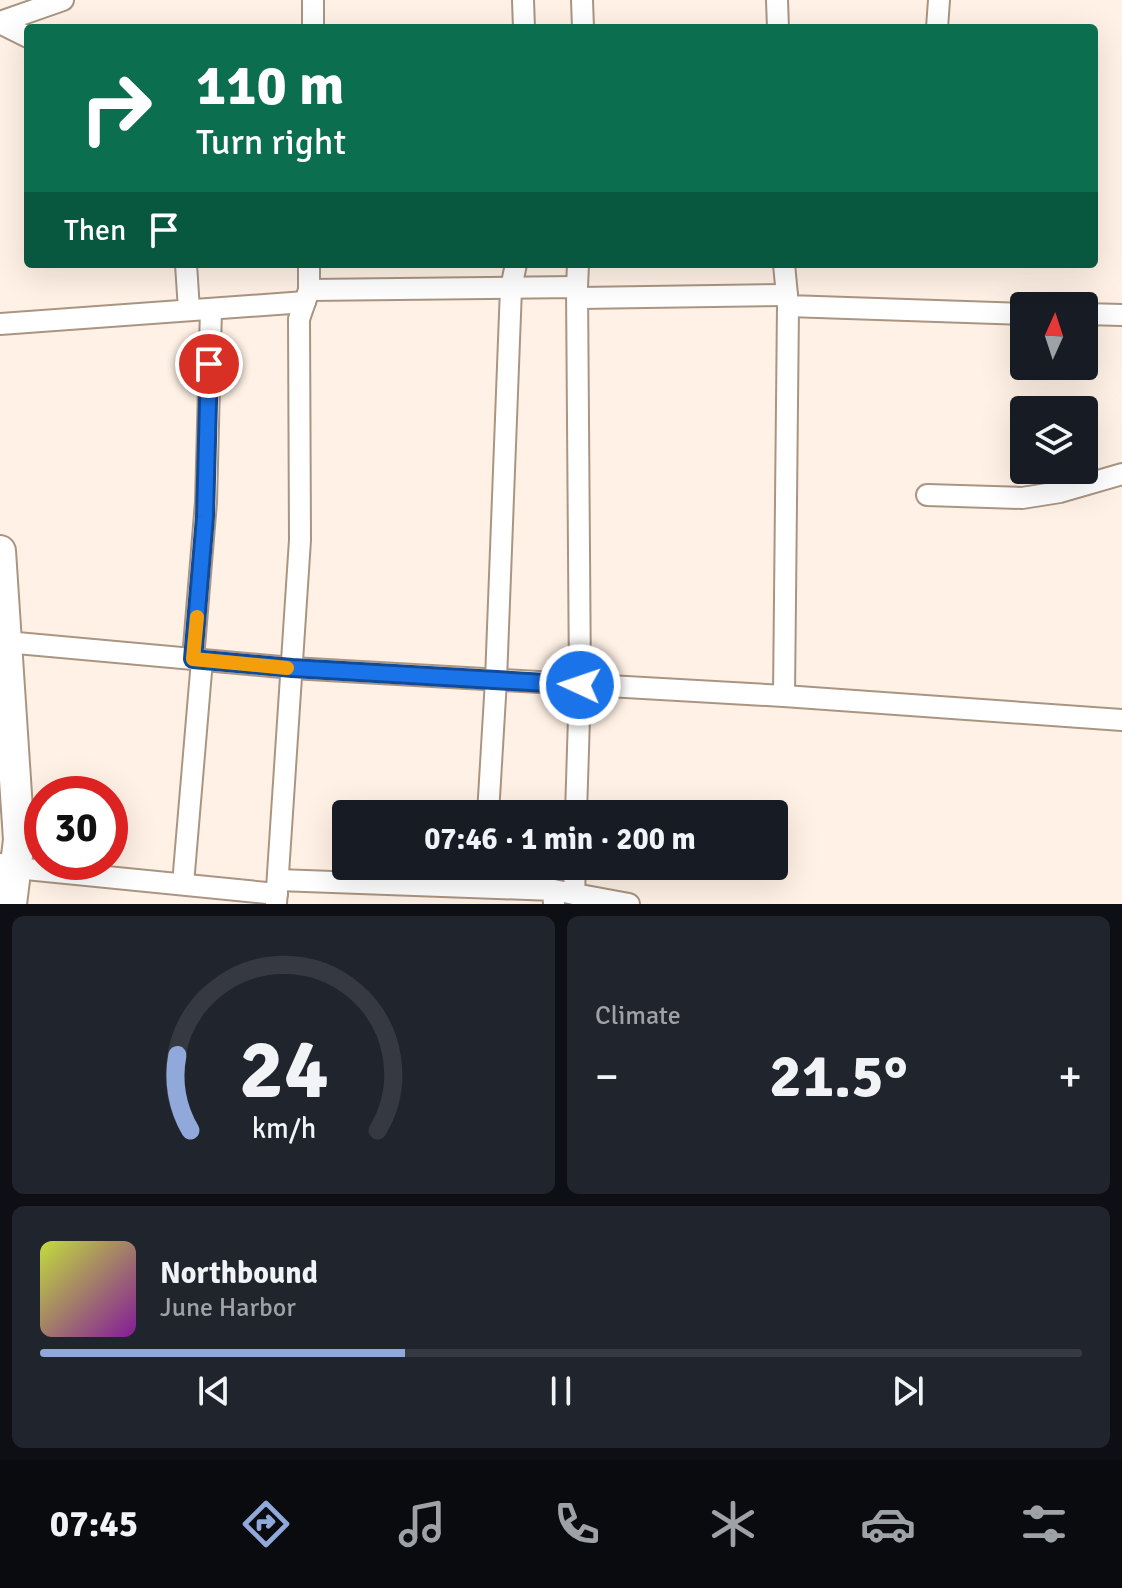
<!DOCTYPE html>
<html lang="en">
<head>
<meta charset="utf-8">
<style>
	body { margin:0; font-family:Signika,sans-serif; background:#20242c; color:#f1f3f6; height:100vh; display:flex; flex-direction:column; font-size:30px; white-space:nowrap }
	* { box-sizing:border-box; margin:0 }
	p { font-size:26px; color:#9ea1a6 }
	.icon { flex:none; width:44px; height:44px; fill:none; stroke:currentColor; stroke-width:2; stroke-linecap:round; stroke-linejoin:round }
	.map { position:relative; height:904px; overflow:hidden }
	.panel { display:flex; flex-direction:column; gap:12px; padding:12px; background:#0d0f14; flex:1 }
	.panel>* { flex:none }
	.banner { position:absolute; left:24px; top:24px; width:1074px; height:244px; border-radius:8px; box-shadow:0 8px 32px #0002; background:#0b6e4f; color:#fff; overflow:hidden }
	.needle { width:52px; rotate:3deg }
	.controls { position:absolute; left:1010px; top:292px; display:grid; gap:16px }
	.controls a { display:grid; place-items:center; width:88px; height:88px; border-radius:8px; background:#171b24; box-shadow:0 8px 32px #0002; font-size:40px }
	.speed { position:absolute; left:24px; top:776px; display:flex; gap:16px; font-size:40px; font-weight:700; text-align:center }
	.speed>* { display:grid; place-content:center; width:104px; height:104px; border-radius:50%; background:#171b24; box-shadow:0 8px 32px #0002; line-height:1 }
	.speed .limit { border:12px solid #d22; background:#fff; color:#111 }
	.pin { position:absolute; display:grid; place-items:center; width:68px; height:68px; color:#fff; margin:-34px; border:4px solid #fff; border-radius:50%; box-shadow:0 2px 8px #0007 }
	.me { position:absolute; width:88px; margin:-44px; rotate:273deg; stroke-linejoin:round; filter:drop-shadow(0 0 6px #0008) }
	.turn { display:flex; align-items:center; gap:28px; height:168px; padding:0 40px; font-size:36px }
	.turn .icon { width:104px; height:104px; stroke-width:2.5 }
	.turn b { display:block; font-size:56px; line-height:68px }
	.then { display:flex; align-items:center; height:76px; padding:0 40px; background:#0003; gap:16px; font-size:30px }
	.big { font-size:60px; font-weight:800; line-height:1.1 }
	.panel .tile { flex:1; display:flex; flex-direction:column; justify-content:center; gap:12px; min-width:0; padding:0 28px; border-radius:12px; background:#20242c }
	.panel .dial { align-items:center; gap:0 }
	.dial svg { height:208px; overflow:visible; fill:none; stroke:#363941; stroke-width:7; stroke-linecap:round; text-anchor:middle }
	.dial text { fill:#f1f3f6; stroke:none }
	.song { display:flex; align-items:center; gap:24px }
	.cover { width:96px; height:96px; border-radius:12px; background:linear-gradient(135deg,hsl(70 70% 55%),hsl(290 70% 35%)) }
	.played { height:8px; border-radius:4px; background:linear-gradient(90deg,#91a8db 35%,#363941 35%) }
	.keys { display:flex; justify-content:space-around; direction:ltr }
	.heat { display:flex; justify-content:space-between; align-items:center; font-size:44px; direction:ltr }
	.panel .tiles { flex:1; display:grid; gap:12px; grid-template-columns:1fr 1fr }
	.tile:last-child { grid-column:span 2 }
	.trip { position:absolute; left:332px; top:800px; width:456px; height:80px; border-radius:8px; background:#171b24; box-shadow:0 8px 32px #0002; font-weight:800; line-height:80px; text-align:center }
	.tab-bar { display:flex; height:128px; justify-content:space-around; align-items:center; background:#090b0e; color:#9ea1a6 }
	.tab-bar .icon { width:56px; height:56px }
	.tab-bar .selected { color:#91a8db }
	.tab-bar b { font-size:36px; color:#f1f3f6 }
	.map>svg:first-child { display:block }
	.lines { fill:none; stroke-linecap:round; stroke-linejoin:round }
	.street-casing { stroke:#aa9582; stroke-width:24 }
	.secondary-casing { stroke:#aa9582; stroke-width:34 }
	.street { stroke:#fff; stroke-width:20 }
	.secondary { stroke:#fff; stroke-width:30 }
	.route-casing { stroke:#114b97; stroke-width:20 }
	.route { stroke:#1a73e8; stroke-width:14 }
	.slow { stroke:#f59e0b; stroke-width:14 }
</style>
</head>
<body>
<div class="map">
<svg width="1122" height="904" viewBox="0 0 1122 904">
	<rect width="100%" height="100%" fill="#fff1e5"/>
	<g class="lines">
		<!-- street casing -->
		<g class="street-casing">
			<g id="street">
				<polyline points="523,0 524,28"/>
				<polyline points="582,0 583,28"/>
				<polyline points="777,0 778,28"/>
				<polyline points="0,22 63,0"/>
				<polyline points="0,23 28,37"/>
				<polyline points="313,28 313,0"/>
				<polyline points="937,28 939,0"/>
				<polyline points="186,264 189,310"/>
				<polyline points="784,264 788,306 1024,314"/>
				<polyline points="577,287 578,264"/>
				<polyline points="309,290 577,287 580,685 576,814"/>
				<polyline points="579,298 787,295"/>
				<polyline points="1084,314 1122,315"/>
				<polyline points="0,324 305,302"/>
				<polyline points="927,495 1022,498 1060,492 1122,474"/>
				<polyline points="6,642 292,668 784,696 788,306"/>
				<polyline points="193,659 206,502 211,309"/>
				<polyline points="784,696 1122,720"/>
				<polyline points="488,814 496,680 511,288 516,264"/>
				<polyline points="0,864 16,868 277,894"/>
				<polyline points="278,880 553,890 554,904"/>
				<polyline points="183,884 202,660"/>
				<polyline points="553,890 629,904"/>
				<polyline points="574,894 575,866"/>
				<polyline points="276,904 300,540 299,319 309,290 309,264"/>
			</g>
		</g>
		<!-- secondary casing -->
		<g class="secondary-casing">
			<polyline id="secondary" points="0,551 19,840 11,904"/>
		</g>
		<!-- street -->
		<use href="#street" class="street"/>
		<!-- secondary -->
		<use href="#secondary" class="secondary"/>
	</g>
	<g class="lines">
		<!-- route casing -->
		<g class="route-casing">
			<polyline id="route" points="209,364 205,517 193,659 292,668 580,685"/>
		</g>
		<!-- route -->
		<use href="#route" class="route"/>
		<!-- slow -->
		<polyline class="slow" points="197,617 193,659 287,668"/>
	</g>
</svg>
<div class="controls">
<a><svg class="needle" viewBox="-14 -14 28 28"><path d="M0-13l5 13h-10z" fill="#e53935"/><path d="M0 13l5-13h-10z" fill="#9ea1a6"/></svg></a>
<a><svg class="icon" aria-label="layers" viewBox="0 0 24 24"><path d="M12 4l9 5-9 5-9-5zM3 14l9 5 9-5"/></svg></a>
</div>
<div class="speed"><div class="limit">30</div></div>
<div class="pin" style="left:209px;top:364px;background:#d93025"><svg class="icon" aria-label="arrive" viewBox="0 0 24 24"><path d="M6 21V4h12l-3 4 3 4H6"/></svg></div>
<svg class="me" style="left:580px;top:685px" viewBox="-20 -20 40 40"><circle r="17" fill="#1a73e8" stroke="#fff" stroke-width="3"/><path d="M0-11L8 9 0 5-8 9z" fill="#fff"/></svg>
<div class="trip">07:46 · 1 min · 200 m</div>
<div class="banner">
<div class="turn"><svg class="icon" aria-label="right" viewBox="0 0 24 24"><path d="M7 20v-9h11M14 6l5 5-5 5"/></svg><div><b>110 m</b>Turn right</div></div>
<div class="then">Then<svg class="icon" aria-label="arrive" viewBox="0 0 24 24"><path d="M6 21V4h12l-3 4 3 4H6"/></svg></div>
</div>
</div>
<section class="panel">
<div class="tiles">
<div class="tile dial"><svg viewBox="0 0 100 80">
<path d="M14 69A42 42 0 1 1 86 69"/>
<path d="M14 69A42 42 0 0 1 9 40" stroke="#91a8db"/>
<text x="50" y="56" font-size="32" font-weight="700">24</text>
<text x="50" y="72" font-size="11">km/h</text>
</svg></div>
<div class="tile"><p>Climate</p>
<div class="heat"><a>−</a><b class="big">21.5°</b><a>+</a></div>
</div>
<div class="tile">
<div class="song"><i class="cover"></i><div><b>Northbound</b><p>June Harbor</p></div></div>
<div class="played"></div>
<div class="keys"><svg class="icon" aria-label="previous" viewBox="0 0 24 24"><path d="M18 5L8 12l10 7zM5 5v14"/></svg><svg class="icon" aria-label="pause" viewBox="0 0 24 24"><path d="M8 5v14M16 5v14"/></svg><svg class="icon" aria-label="next" viewBox="0 0 24 24"><path d="M6 5l10 7-10 7zM19 5v14"/></svg></div>
</div>
</div>
</section>
<nav class="tab-bar">
<b>07:45</b>
<svg class="icon selected" aria-label="directions" viewBox="0 0 24 24"><path d="M12 3l9 9-9 9-9-9zM9 14v-3h6M13 9l2 2-2 2"/></svg>
<svg class="icon" aria-label="music" viewBox="0 0 24 24"><path d="M9 18V5l10-2v13"/><circle cx="6" cy="18" r="3"/><circle cx="16" cy="16" r="3"/></svg>
<svg class="icon" aria-label="phone" viewBox="0 0 24 24"><path d="M5 4h4l2 5-3 2q2 4 5 5l2-3 5 2v4C11 20 4 13 5 4z"/></svg>
<svg class="icon" aria-label="climate" viewBox="0 0 24 24"><path d="M12 3v18M4 7l16 10M4 17L20 7"/></svg>
<svg class="icon" aria-label="car" viewBox="0 0 24 24"><path d="M5 17H2v-5l4-1 3-4h7l3 4 3 1v5h-3M9 17h6M6 11h13"/><circle cx="7" cy="17" r="2"/><circle cx="17" cy="17" r="2"/></svg>
<svg class="icon" aria-label="filters" viewBox="0 0 24 24"><path d="M4 7h16M4 17h16"/><circle cx="9" cy="7" r="2"/><circle cx="15" cy="17" r="2"/></svg>
</nav>
</body>
</html>
